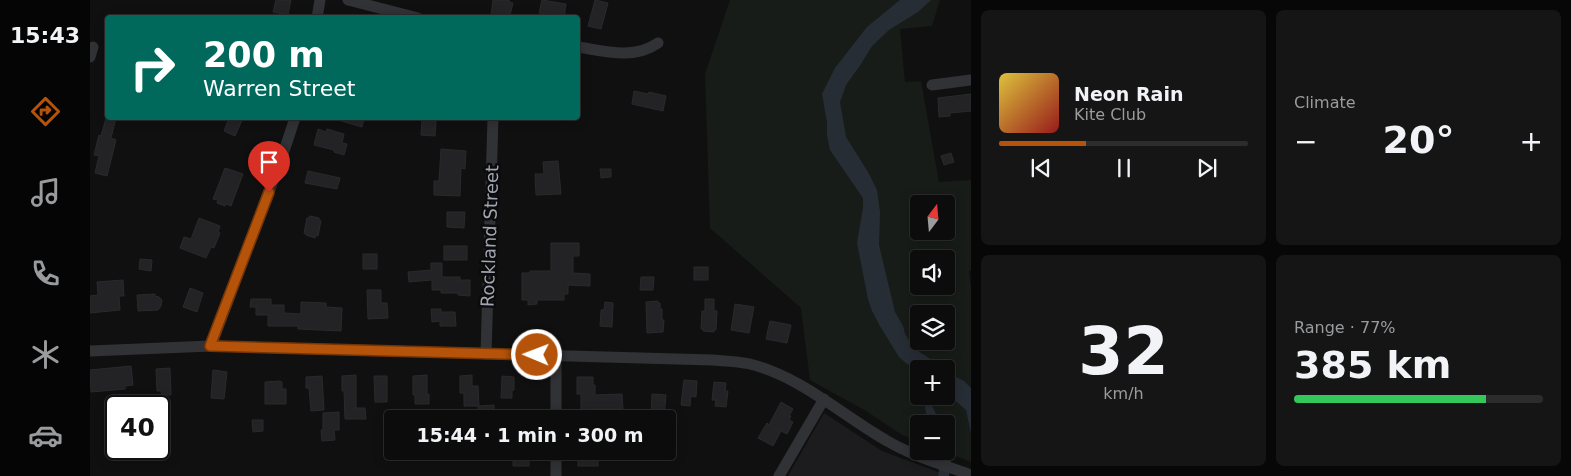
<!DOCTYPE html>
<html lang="en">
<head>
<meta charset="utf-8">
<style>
	body { margin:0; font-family:"DejaVu Sans",sans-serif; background:#151516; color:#f1f3f6; height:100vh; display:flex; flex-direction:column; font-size:19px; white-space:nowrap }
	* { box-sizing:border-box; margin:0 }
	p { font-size:16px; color:#9a9b9d }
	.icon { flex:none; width:28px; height:28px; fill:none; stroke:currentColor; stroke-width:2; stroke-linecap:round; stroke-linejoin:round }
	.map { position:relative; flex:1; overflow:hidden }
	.details { display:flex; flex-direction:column; gap:10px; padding:10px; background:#070707; width:600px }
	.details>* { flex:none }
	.banner { position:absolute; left:15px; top:15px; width:475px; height:105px; border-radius:5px; box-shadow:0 2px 12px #0003,0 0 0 1px #2c2c2e; background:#00695c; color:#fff; overflow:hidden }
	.needle { width:32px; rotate:16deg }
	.fabs { position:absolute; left:820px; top:195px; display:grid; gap:10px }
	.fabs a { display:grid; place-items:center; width:45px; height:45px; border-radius:5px; background:#0c0c0d; box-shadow:0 2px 12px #0003,0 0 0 1px #2c2c2e; font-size:25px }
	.speed { position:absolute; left:15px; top:395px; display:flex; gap:10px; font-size:25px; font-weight:700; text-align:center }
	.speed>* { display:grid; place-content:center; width:65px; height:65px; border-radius:50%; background:#0c0c0d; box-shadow:0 2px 12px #0003,0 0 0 1px #2c2c2e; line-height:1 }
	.speed .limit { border:2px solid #111; border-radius:8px; background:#fff; color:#111 }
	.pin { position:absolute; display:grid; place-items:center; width:42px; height:42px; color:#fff; margin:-51px -21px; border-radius:50% 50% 50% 0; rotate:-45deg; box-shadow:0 0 5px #0007 }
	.pin .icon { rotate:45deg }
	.me { position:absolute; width:55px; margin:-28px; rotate:271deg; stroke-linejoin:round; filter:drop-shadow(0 0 4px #0008) }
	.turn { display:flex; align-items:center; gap:18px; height:105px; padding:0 15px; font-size:22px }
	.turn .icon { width:65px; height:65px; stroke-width:2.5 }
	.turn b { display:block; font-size:35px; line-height:42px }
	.big { font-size:38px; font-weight:800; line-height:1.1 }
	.details .tile { flex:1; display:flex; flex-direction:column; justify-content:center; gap:8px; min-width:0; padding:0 18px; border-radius:8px; background:#151516 }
	.details .dial { align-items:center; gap:0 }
	.dial b { font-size:65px; line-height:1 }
	.song { display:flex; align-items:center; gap:15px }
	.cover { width:60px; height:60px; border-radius:8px; background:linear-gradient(135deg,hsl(50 70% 55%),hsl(0 70% 35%)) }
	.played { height:5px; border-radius:2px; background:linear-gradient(90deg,#b45309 35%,#2c2c2e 35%) }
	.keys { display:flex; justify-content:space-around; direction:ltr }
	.heat { display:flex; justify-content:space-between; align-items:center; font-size:28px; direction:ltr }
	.charge { height:8px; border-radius:4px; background:linear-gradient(90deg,#34c759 77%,#2c2c2e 0) }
	.details .tiles { flex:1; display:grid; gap:10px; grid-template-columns:repeat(2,1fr) }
	.trip { position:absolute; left:294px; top:410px; width:292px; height:50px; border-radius:5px; background:#0c0c0d; box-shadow:0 2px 12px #0003,0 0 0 1px #2c2c2e; font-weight:800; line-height:50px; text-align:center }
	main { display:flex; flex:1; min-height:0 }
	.tabs { display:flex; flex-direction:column; width:90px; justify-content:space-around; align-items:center; background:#050505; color:#9a9b9d }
	.tabs .icon { width:35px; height:35px }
	.tabs .current { color:#b45309 }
	.tabs b { font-size:22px; color:#f1f3f6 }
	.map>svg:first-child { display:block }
	.built { fill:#1c1c1e }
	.green { fill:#171c18; fill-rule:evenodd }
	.water { fill:#272d34 }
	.building { fill:#232325; stroke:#2a2a2d }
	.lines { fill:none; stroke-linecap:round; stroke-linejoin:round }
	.minor { stroke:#313236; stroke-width:11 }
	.route-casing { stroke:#753606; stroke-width:12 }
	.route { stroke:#b45309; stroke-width:9 }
	.labels { text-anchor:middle; stroke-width:5; stroke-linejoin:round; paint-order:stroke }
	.street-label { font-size:18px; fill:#a2a5b2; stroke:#0b0b0c }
</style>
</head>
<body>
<main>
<nav class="tabs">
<b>15:43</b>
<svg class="icon current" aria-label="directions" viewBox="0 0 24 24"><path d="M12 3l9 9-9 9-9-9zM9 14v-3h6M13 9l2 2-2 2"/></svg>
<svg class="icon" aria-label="music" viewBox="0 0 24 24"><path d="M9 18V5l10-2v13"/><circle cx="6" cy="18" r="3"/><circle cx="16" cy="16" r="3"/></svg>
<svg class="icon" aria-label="phone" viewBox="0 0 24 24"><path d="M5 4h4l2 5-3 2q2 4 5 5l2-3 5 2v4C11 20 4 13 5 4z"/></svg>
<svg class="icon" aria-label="climate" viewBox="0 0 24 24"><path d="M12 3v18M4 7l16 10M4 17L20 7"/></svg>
<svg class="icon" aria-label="car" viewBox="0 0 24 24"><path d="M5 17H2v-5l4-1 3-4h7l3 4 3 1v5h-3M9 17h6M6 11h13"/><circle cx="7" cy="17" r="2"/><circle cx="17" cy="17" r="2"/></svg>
</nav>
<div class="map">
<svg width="881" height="476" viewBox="0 0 881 476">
	<rect width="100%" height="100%" fill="#101011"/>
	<!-- built -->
	<polygon class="built" points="734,413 792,451 859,476 698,476"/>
	<!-- green -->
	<path class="green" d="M640 0H850L842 26 810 29 815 82 831 81 849 182 881 180V270L879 271 881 289V462L853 451H856V424H829V442L812 435 776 411 720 380 711 308 620 228 615 74ZM829 204H856V231H829ZM829 259H856V286H829ZM829 314H856V341H829ZM829 369H856V396H829Z"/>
	<!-- water -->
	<g class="water">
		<polygon points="810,0 841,0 828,12 799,30 782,46 771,64 756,85 750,102 756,137 778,172 787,190 790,212 789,245 805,312 813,326 815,334 820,342 825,349 842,360 845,365 850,369 829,369 829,371 816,363 809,357 790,326 782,311 778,299 767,243 773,208 773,198 740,150 737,135 737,122 732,94 745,68 777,27"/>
		<polygon points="856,372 874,381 881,388 881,433 876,410 856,392"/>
		<polygon points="833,396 843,396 842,406 851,424 838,424"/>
		<path d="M856 432C865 444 861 462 859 476H848L852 451H856Z"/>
	</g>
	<!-- building -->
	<g class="building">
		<polygon points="186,0 201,0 198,15 183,12"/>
		<polygon points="403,0 419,0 419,2 423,3 420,15 416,14 416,18 401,15"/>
		<polygon points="452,0 476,4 474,18 449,13"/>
		<polygon points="505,0 518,3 511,29 498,26"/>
		<polygon points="544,91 558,94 559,92 576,96 573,111 542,104"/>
		<polygon points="881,94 881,111 860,113 860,116 849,117 848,98"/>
		<polygon points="16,118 26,118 21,138 26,140 17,176 5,173 9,156 4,155 9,135 11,136"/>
		<polygon points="139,118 153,118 145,136 134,131"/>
		<polygon points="248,118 274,118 272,127 248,120"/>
		<polygon points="332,120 346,121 345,136 331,135"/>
		<polygon points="228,129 236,132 237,129 254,134 252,143 257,144 254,155 244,152 244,150 224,145"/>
		<polygon points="351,149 376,151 375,169 371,168 370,196 344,195 344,181 349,181"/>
		<polygon points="861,153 864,162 854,165 851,156"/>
		<polygon points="468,161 471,194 446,195 445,174 454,174 453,162"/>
		<polygon points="135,168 153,174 141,206 136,204 135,206 127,203 128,200 123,199"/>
		<polygon points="510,169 521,169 521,177 511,178"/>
		<polygon points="218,171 250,178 247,189 215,183"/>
		<polygon points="357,212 375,212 374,228 357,227"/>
		<polygon points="220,216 229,218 229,220 231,221 228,236 226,235 225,238 216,235 216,234 214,233 217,218 219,218"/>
		<polygon points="109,218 130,226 128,232 130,233 124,248 121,247 116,258 90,248 94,237 101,239"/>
		<polygon points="461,243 489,243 489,256 483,256 483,273 500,274 500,286 478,285 478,294 474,294 474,300 447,300 447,304 438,305 438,300 432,300 432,273 440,273 440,271 461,271"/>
		<rect x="354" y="246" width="23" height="14"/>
		<rect x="273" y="254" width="14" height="15"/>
		<polygon points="50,259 62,260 61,271 49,269"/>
		<polygon points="341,263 352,263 352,277 370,277 370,280 380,280 380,296 368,295 368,293 351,293 351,290 342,290 342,280 319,282 318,272 341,270"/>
		<rect x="604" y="267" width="14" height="13"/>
		<polygon points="551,277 564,277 563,290 550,290"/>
		<polygon points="33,280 34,296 29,296 30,310 0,313 0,296 8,295 7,282"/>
		<polygon points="100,288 113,293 107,312 93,307"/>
		<polygon points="277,290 291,290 291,303 297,303 298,318 278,319"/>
		<polygon points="65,294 65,296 69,297 72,300 71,306 68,310 48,311 47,295"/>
		<polygon points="161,299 181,299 181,305 194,305 194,313 211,314 211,302 236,303 236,307 252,308 251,331 208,329 208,326 178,326 178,315 166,315 166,307 160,307"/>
		<polygon points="615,299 624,299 624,311 627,311 626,330 624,329 624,332 613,331 614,329 611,329 612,311 615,311"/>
		<polygon points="568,301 568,303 570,303 570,309 572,309 572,320 574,320 573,332 557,333 556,302"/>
		<polygon points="515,302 523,303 522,327 510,326 511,310 514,310"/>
		<polygon points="645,304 664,307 659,333 641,330"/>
		<polygon points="341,309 351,309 351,312 365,312 366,326 350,326 350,321 342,322"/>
		<polygon points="680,321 701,325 697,343 676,339"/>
		<polygon points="41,366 43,385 35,386 35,389 1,392 0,370"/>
		<polygon points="80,368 81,395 72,395 71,391 67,391 66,369"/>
		<polygon points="123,370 137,372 134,399 121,398"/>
		<polygon points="266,375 266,408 275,408 276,419 255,419 254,391 252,391 252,376"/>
		<polygon points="337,375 337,395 339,394 339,404 325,404 325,395 323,395 323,376"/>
		<polygon points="382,375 382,386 388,386 389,406 404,405 404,417 389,417 388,406 374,406 374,393 370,393 370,376"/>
		<polygon points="232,376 234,410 221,411 219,388 216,388 216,377"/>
		<polygon points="284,376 297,376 297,402 285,402"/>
		<polygon points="412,376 424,377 424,390 422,390 422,398 411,398"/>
		<polygon points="487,377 503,377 503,385 505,385 505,395 532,394 533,409 500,409 500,419 491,419 491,394 487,394"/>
		<polygon points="594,380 607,381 606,397 601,396 600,406 591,405"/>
		<polygon points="189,381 192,382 192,389 196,389 196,404 175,404 175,382"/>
		<polygon points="624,382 636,383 635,391 638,391 636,407 625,406 626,400 622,400"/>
		<polygon points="562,394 576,395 574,416 572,416 572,419 563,419 564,416 561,416"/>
		<polygon points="691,402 703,409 699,416 701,416 699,420 703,422 697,434 691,431 683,446 668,438 677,423 679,425"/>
		<polygon points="249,412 249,430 244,430 245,440 232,441 231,430 233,430 233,413"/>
		<polygon points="162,420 173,420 173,431 163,432"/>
		<rect x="488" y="451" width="20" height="15"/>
		<polygon points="439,454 439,466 423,466 423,455"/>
	</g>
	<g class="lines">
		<!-- minor -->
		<g class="minor">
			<polyline points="258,0 328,18"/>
			<polyline points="227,18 230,0"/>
			<path d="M488 47C514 51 544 60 568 43"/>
			<polyline points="0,57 3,47"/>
			<polyline points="842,85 881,80"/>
			<polyline points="121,346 192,157 205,118"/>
			<path d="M0 351 121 346 622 360C634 361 647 361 660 364 712 377 754 417 799 442 825 457 854 465 881 475"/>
			<polyline points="396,354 403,118"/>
			<polyline points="466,419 466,355"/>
			<polyline points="466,451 466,476"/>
			<polyline points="689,476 734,399"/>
		</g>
	</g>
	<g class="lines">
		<!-- route casing -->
		<g class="route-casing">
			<polyline id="route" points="179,192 120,346 447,355"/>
		</g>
		<!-- route -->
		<use href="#route" class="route"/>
	</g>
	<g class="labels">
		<!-- street labels -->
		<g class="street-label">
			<text transform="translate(400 236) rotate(-88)" y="6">Rockland Street</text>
		</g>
	</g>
</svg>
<div class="fabs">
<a><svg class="needle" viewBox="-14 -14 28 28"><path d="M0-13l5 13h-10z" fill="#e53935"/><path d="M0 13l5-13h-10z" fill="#9a9b9d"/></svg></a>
<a><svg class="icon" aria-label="sound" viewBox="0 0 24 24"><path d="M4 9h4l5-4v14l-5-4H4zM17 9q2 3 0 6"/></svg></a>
<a><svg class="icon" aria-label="layers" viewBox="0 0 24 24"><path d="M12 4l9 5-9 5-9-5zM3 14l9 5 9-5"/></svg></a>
<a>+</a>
<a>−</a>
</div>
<div class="speed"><div class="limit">40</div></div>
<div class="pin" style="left:179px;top:192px;background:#d93025"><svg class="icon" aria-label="arrive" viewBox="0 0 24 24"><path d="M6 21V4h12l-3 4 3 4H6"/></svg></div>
<svg class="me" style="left:447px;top:355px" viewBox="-20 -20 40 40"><circle r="17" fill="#b45309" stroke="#fff" stroke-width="3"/><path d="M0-11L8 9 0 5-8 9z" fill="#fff"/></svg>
<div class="trip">15:44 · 1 min · 300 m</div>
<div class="banner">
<div class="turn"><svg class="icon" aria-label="right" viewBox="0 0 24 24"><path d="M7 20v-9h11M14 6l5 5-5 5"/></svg><div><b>200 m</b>Warren Street</div></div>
</div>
</div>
<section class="details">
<div class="tiles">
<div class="tile">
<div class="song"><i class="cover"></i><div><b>Neon Rain</b><p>Kite Club</p></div></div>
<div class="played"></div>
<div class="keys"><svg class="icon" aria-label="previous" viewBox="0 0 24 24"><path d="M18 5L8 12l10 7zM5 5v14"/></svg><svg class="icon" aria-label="pause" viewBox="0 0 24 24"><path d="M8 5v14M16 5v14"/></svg><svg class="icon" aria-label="next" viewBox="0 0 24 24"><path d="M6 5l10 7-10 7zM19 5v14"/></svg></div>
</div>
<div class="tile"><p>Climate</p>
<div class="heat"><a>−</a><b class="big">20°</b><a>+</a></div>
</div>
<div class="tile dial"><b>32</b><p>km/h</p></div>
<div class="tile"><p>Range · 77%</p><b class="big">385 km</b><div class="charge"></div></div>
</div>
</section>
</main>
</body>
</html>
